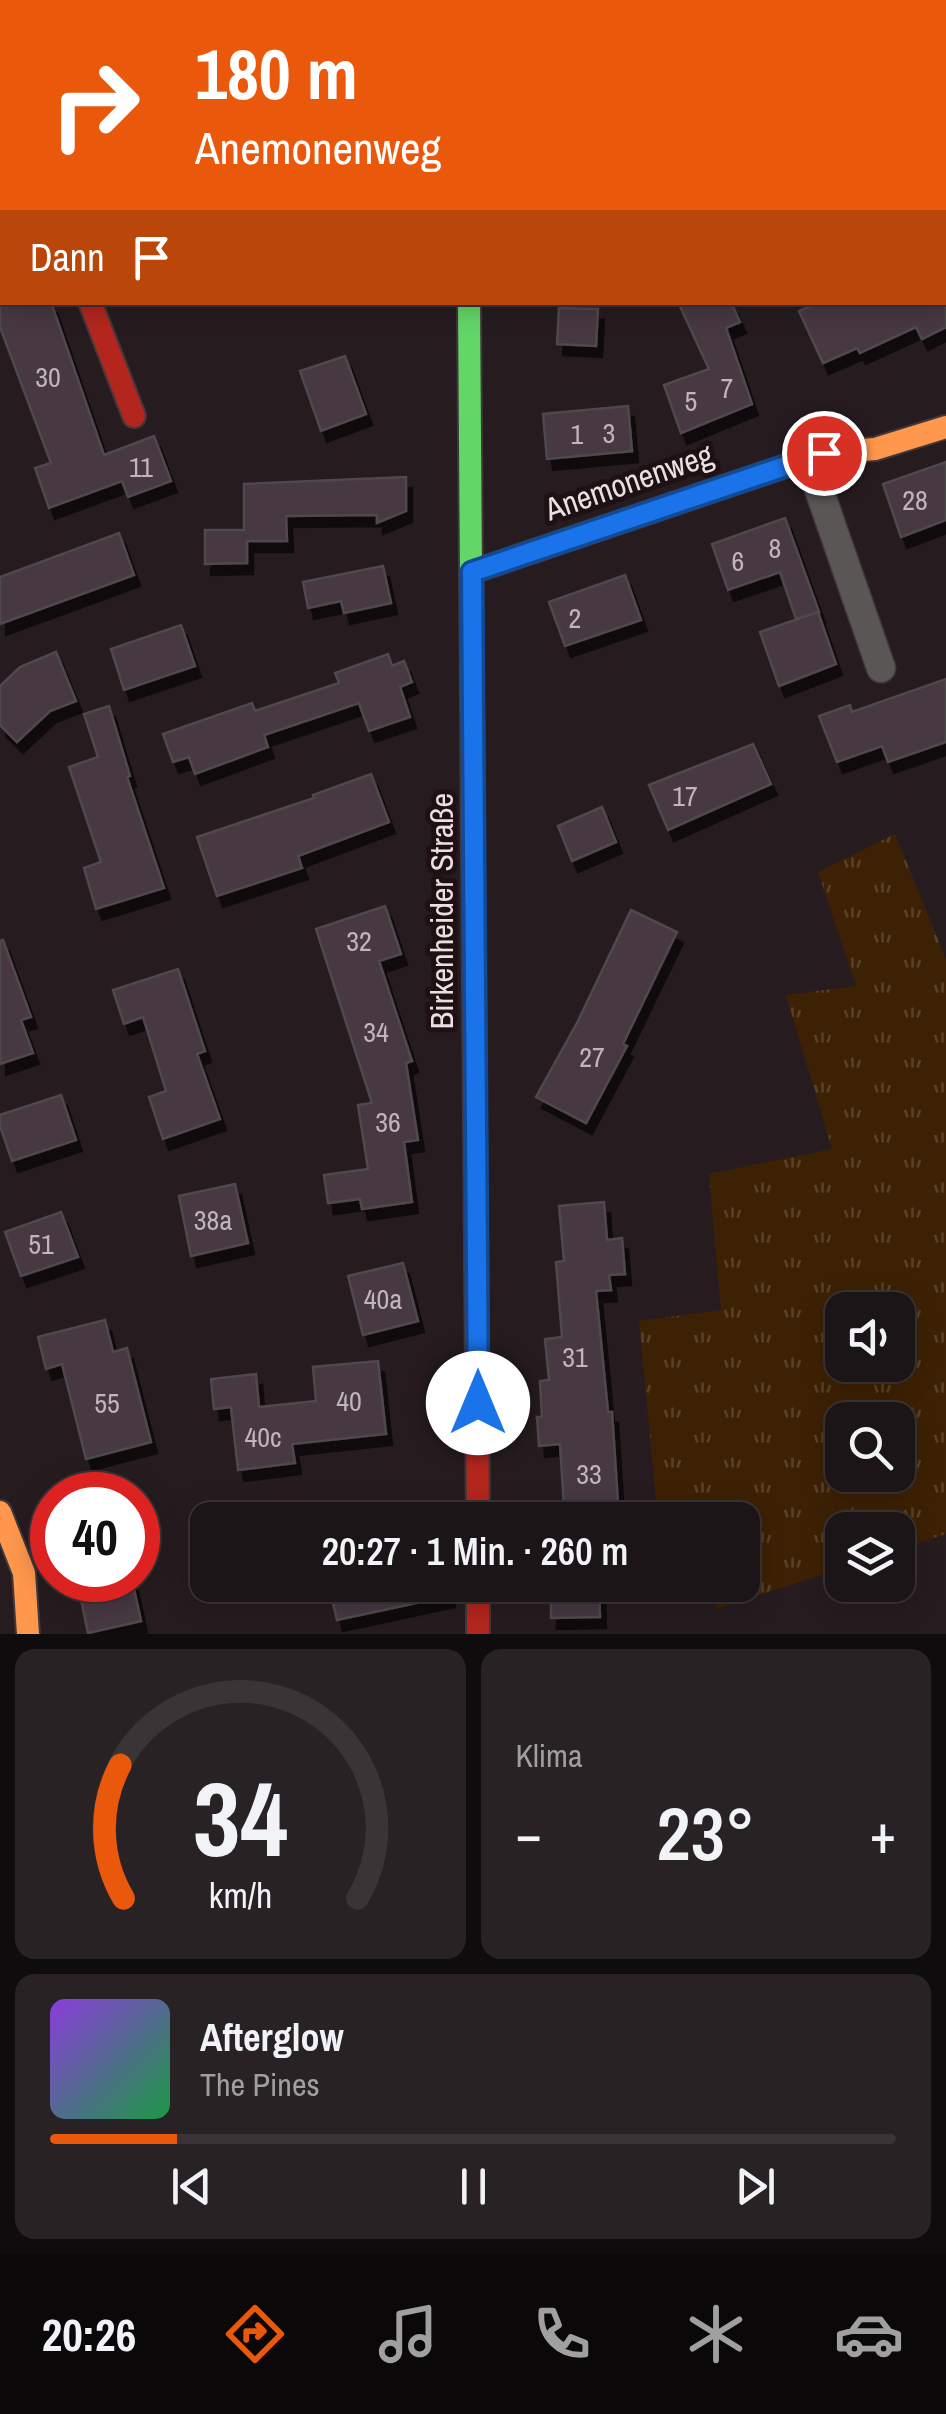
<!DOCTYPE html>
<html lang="de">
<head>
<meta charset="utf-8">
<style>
	body { margin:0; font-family:"Archivo Narrow",sans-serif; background:#292224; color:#f1f3f6; height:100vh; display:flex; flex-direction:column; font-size:38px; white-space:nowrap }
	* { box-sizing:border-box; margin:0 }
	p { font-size:32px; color:#a09fa1 }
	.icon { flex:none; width:55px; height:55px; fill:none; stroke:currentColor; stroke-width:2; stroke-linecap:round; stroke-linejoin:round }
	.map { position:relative; height:1634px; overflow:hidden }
	.drawer { display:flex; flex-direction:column; gap:15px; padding:15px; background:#0f0c0d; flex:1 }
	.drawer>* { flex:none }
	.hud { position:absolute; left:0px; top:0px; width:948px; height:305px; box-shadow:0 5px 25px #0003,0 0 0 2px #3a3436; background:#ea580c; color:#fff; overflow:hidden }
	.fabs { position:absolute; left:825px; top:1292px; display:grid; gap:20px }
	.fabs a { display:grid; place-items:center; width:90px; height:90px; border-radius:20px; background:#1c1517; box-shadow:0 5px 25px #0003,0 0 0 2px #3a3436; font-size:50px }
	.speed { position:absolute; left:30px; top:1472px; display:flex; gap:20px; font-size:50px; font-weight:700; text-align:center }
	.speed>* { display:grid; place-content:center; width:130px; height:130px; border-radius:50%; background:#1c1517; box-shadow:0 5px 25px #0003,0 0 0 2px #3a3436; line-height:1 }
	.speed .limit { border:15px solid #d22; background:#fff; color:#111 }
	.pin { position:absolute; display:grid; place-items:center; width:85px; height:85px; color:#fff; margin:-42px; border:5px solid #fff; border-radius:50%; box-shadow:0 2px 10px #0007 }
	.me { position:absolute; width:110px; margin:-55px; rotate:0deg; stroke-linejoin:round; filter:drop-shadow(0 0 8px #0008) }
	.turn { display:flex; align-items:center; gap:35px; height:210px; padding:0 30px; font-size:45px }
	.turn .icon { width:130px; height:130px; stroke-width:2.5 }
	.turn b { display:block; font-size:70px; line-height:85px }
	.then { display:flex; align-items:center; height:95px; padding:0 30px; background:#0003; gap:20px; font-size:38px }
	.big { font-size:75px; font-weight:600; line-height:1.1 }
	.drawer .widget { flex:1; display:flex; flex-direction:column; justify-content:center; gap:15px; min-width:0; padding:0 35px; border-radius:20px; background:#292224 }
	.drawer .dial { align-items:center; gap:0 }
	.dial svg { height:260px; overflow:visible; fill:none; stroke:#3a3436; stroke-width:7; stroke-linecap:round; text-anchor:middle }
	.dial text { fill:#f1f3f6; stroke:none }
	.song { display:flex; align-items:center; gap:30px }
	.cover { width:120px; height:120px; border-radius:15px; background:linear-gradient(135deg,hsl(270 70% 55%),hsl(140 70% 35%)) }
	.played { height:10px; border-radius:5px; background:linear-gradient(90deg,#ea580c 15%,#3a3436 15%) }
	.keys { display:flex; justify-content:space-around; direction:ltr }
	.heat { display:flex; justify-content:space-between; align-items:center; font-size:55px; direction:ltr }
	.drawer .tiles { flex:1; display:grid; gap:15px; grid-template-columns:1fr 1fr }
	.widget:last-child { grid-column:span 2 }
	.trip { position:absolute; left:190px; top:1502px; width:570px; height:100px; border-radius:20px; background:#1c1517; box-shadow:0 5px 25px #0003,0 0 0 2px #3a3436; font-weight:600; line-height:100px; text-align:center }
	.menu { display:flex; height:160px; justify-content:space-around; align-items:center; background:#0b0809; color:#a09fa1 }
	.menu .icon { width:70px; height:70px }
	.menu .on { color:#ea580c }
	.menu b { font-size:45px; color:#f1f3f6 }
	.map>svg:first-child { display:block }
	.grass { fill:url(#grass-tufts); fill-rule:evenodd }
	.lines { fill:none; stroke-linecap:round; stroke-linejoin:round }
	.stream { stroke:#150327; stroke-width:9 }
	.building { fill:#463742; stroke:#50494c; stroke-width:2.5; filter:url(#shadow) }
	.street-casing { stroke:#41383b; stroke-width:31 }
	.fast-casing { stroke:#41383b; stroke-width:26 }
	.slow-casing { stroke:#41383b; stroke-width:26 }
	.jam-casing { stroke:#41383b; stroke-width:26 }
	.path { stroke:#5c5858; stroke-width:5; stroke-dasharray:5 8; stroke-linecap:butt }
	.street { stroke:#5a5656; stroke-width:28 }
	.fast { stroke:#63d668; stroke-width:22 }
	.slow { stroke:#ff974d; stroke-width:22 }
	.jam { stroke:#b3261e; stroke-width:22 }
	.route-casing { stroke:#114b97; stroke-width:25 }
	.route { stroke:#1a73e8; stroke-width:18 }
	.labels { text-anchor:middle; stroke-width:10; stroke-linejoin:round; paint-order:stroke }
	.number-label { font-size:28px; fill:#c1b5b9 }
	.street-label { font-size:32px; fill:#eadfe1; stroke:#1f1014 }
</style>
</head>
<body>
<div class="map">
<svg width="946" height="1634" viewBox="0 0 946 1634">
	<defs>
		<pattern id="grass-tufts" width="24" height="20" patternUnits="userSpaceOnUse" patternTransform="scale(2.5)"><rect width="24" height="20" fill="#3d2104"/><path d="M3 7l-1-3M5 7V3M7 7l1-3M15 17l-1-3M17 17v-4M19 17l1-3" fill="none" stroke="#594128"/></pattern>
		<filter id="shadow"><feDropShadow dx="6" dy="11" stdDeviation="0" flood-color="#0009"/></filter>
	</defs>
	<rect width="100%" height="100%" fill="#261c1f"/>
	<!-- grass -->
	<path class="grass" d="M895 834 946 959V1534L898 1550V1530H842V1568L716 1609 713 1585H742V1520H658L639 1321 721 1310 709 1174 832 1149 786 995 856 986 818 872ZM842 1310H898V1365H842ZM842 1420H898V1475H842Z"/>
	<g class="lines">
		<!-- stream -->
		<polyline class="stream" points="256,2 261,0"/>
	</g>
	<!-- building -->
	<g class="building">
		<polygon points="0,302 51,302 104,455 154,436 171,481 128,497 122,481 49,508 35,468 51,463 0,327"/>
		<polygon points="678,302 731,302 740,322 726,328 752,404 681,433 664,385 709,369"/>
		<polygon points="819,302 946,302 946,327 922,339 916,327 860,353 857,348 823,363 799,311"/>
		<polygon points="559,308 598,309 596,346 557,344"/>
		<polygon points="345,356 366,414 321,431 300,371"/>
		<polygon points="628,406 632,451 547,459 543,414"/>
		<polygon points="946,462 946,520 901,537 883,484"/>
		<polygon points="406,477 406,511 377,523 377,515 286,516 287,541 247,541 247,563 205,564 205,530 244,530 244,484"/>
		<polygon points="785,518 819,612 796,619 780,572 728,590 712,544"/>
		<polygon points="119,533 134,575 0,624 0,577"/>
		<polygon points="383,566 391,603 344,613 341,601 308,608 303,582"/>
		<polygon points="625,575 641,620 565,646 549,602"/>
		<polygon points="818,612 836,664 779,686 760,632"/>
		<polygon points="181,625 195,666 124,690 111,649"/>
		<polygon points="56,652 76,701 50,711 17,742 0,725 0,686 20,667"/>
		<polygon points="388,654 392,666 404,661 412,682 400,687 410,717 369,731 359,703 264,735 268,747 195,774 189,757 173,762 163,734 252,703 255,711 339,683 335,673"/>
		<polygon points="946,679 946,742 888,762 882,746 837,762 819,716 850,705 852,712"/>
		<polygon points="109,706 130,776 127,777 164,888 96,909 84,868 101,862 69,767 98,757 84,714"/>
		<polygon points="753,744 771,784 668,830 649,785"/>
		<polygon points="371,774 389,822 298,856 302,868 217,896 197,837 314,798 313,795"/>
		<polygon points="602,807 616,842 572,861 558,826"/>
		<polygon points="385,906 401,954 379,961 412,1061 406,1063 418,1140 404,1142 412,1202 362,1209 360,1199 328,1203 324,1175 368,1169 358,1105 372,1103 316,929"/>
		<polygon points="631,910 677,932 623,1044 627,1046 586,1123 536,1097 578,1021"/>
		<polygon points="3,940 31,1017 21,1020 33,1053 0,1064 0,941"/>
		<polygon points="178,969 205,1051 197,1054 220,1119 163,1139 149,1097 166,1091 143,1017 124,1024 113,990"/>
		<polygon points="61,1095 76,1140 12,1161 0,1126 0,1115"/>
		<polygon points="235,1184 248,1243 191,1256 179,1196"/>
		<polygon points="604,1202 607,1240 622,1238 625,1274 609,1275 611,1290 596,1291 608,1412 612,1412 618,1503 564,1507 560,1444 539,1446 537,1417 542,1417 540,1381 549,1380 545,1339 562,1337 556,1262 564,1261 559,1206"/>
		<polygon points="61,1212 78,1257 21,1276 5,1232"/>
		<polygon points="403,1263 418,1321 363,1335 348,1276"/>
		<polygon points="105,1320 113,1352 127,1348 151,1442 86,1459 62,1364 46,1369 38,1337"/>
		<polygon points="378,1361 386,1434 292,1444 295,1463 238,1470 231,1407 214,1409 211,1379 256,1374 259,1407 316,1401 313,1367"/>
		<polygon points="77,1580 132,1580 141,1621 88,1633"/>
		<polygon points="349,1585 448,1585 449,1596 337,1620 331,1595 350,1593"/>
		<polygon points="551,1585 599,1585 600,1617 551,1618"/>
	</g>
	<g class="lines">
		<!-- street casing -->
		<g class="street-casing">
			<g id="street">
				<polyline points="782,2 786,0"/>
				<polyline points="0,162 2,161"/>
				<polyline points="808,458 881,668"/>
			</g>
		</g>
		<!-- fast casing -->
		<g class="fast-casing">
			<polyline id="fast" points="469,302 473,852"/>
		</g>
		<!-- slow casing -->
		<g class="slow-casing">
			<g id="slow">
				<polyline points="462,0 462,2"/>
				<polyline points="472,572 824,453 875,449 946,427"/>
				<polyline points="0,1512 24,1573 28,1634"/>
			</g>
		</g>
		<!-- jam casing -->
		<g class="jam-casing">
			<g id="jam">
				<polyline points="90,302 134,416"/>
				<polyline points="473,852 478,1520"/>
				<polyline points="478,1585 478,1634"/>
			</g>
		</g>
		<!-- path -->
		<g class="path">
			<polyline points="501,0 501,2"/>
			<polyline points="334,2 338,0"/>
			<polyline points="0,53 2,58"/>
		</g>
		<!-- street -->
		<use href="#street" class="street"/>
		<!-- fast -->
		<use href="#fast" class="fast"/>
		<!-- slow -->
		<use href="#slow" class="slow"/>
		<!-- jam -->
		<use href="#jam" class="jam"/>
	</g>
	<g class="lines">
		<!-- route casing -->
		<g class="route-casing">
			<polyline id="route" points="478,1403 472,572 824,453"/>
		</g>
		<!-- route -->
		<use href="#route" class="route"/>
	</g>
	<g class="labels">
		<!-- number labels -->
		<g class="number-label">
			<text x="48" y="387">30</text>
			<text x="727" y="398">7</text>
			<text x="691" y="411">5</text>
			<text x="609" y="443">3</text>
			<text x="577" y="444">1</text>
			<text x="141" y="477">11</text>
			<text x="915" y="510">28</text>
			<text x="775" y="558">8</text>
			<text x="738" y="571">6</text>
			<text x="575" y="628">2</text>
			<text x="685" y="806">17</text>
			<text x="359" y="951">32</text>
			<text x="376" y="1042">34</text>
			<text x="592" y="1067">27</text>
			<text x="388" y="1132">36</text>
			<text x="213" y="1230">38a</text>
			<text x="41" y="1254">51</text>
			<text x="383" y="1309">40a</text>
			<text x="575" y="1367">31</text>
			<text x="349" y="1411">40</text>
			<text x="107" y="1413">55</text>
			<text x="263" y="1447">40c</text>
			<text x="589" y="1484">33</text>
		</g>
		<!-- street labels -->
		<g class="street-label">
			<text transform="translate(629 482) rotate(-19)" y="11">Anemonenweg</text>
			<text transform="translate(442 911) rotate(-90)" y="11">Birkenheider Straße</text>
		</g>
	</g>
</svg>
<div class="fabs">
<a><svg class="icon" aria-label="sound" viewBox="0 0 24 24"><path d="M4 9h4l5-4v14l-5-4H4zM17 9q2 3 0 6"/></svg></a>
<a><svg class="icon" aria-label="search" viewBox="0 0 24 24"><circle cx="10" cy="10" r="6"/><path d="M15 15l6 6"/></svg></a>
<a><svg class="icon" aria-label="layers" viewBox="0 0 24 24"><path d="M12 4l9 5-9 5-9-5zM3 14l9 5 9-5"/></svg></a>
</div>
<div class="speed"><div class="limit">40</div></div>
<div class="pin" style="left:824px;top:453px;background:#d93025"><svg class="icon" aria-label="arrive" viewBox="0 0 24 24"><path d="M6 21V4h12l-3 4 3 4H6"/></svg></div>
<svg class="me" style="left:478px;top:1403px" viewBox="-20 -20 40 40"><circle r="19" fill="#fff"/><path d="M0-13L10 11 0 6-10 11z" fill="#1a73e8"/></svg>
<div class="trip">20:27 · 1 Min. · 260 m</div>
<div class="hud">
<div class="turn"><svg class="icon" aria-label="right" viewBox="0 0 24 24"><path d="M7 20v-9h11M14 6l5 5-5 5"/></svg><div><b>180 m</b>Anemonenweg</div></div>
<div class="then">Dann<svg class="icon" aria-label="arrive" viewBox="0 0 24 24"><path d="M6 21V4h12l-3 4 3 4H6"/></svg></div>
</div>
</div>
<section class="drawer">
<div class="tiles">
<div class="widget dial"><svg viewBox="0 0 100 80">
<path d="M14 69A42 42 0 1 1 86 69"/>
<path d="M14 69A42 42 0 0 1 13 28" stroke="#ea580c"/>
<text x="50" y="56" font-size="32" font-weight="700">34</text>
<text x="50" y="72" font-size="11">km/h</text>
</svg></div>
<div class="widget"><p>Klima</p>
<div class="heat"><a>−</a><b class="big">23°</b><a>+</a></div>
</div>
<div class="widget">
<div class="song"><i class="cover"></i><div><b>Afterglow</b><p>The Pines</p></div></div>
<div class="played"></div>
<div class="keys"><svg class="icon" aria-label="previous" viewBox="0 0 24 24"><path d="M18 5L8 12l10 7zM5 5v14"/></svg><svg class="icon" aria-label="pause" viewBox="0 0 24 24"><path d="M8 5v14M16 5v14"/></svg><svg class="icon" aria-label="next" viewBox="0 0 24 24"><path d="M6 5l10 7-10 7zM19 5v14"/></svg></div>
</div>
</div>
</section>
<nav class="menu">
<b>20:26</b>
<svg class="icon on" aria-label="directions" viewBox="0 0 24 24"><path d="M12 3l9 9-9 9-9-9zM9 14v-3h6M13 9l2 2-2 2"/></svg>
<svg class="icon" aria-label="music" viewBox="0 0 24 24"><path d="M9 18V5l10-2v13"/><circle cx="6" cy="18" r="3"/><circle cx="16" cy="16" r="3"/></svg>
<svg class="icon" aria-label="phone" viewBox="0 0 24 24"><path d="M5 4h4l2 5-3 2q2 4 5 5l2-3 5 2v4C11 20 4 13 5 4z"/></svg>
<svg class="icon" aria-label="climate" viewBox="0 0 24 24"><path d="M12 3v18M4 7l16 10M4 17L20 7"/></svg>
<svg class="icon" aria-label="car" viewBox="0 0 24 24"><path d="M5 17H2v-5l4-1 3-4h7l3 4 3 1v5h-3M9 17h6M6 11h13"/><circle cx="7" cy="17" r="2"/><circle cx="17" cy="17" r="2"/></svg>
</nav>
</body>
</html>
